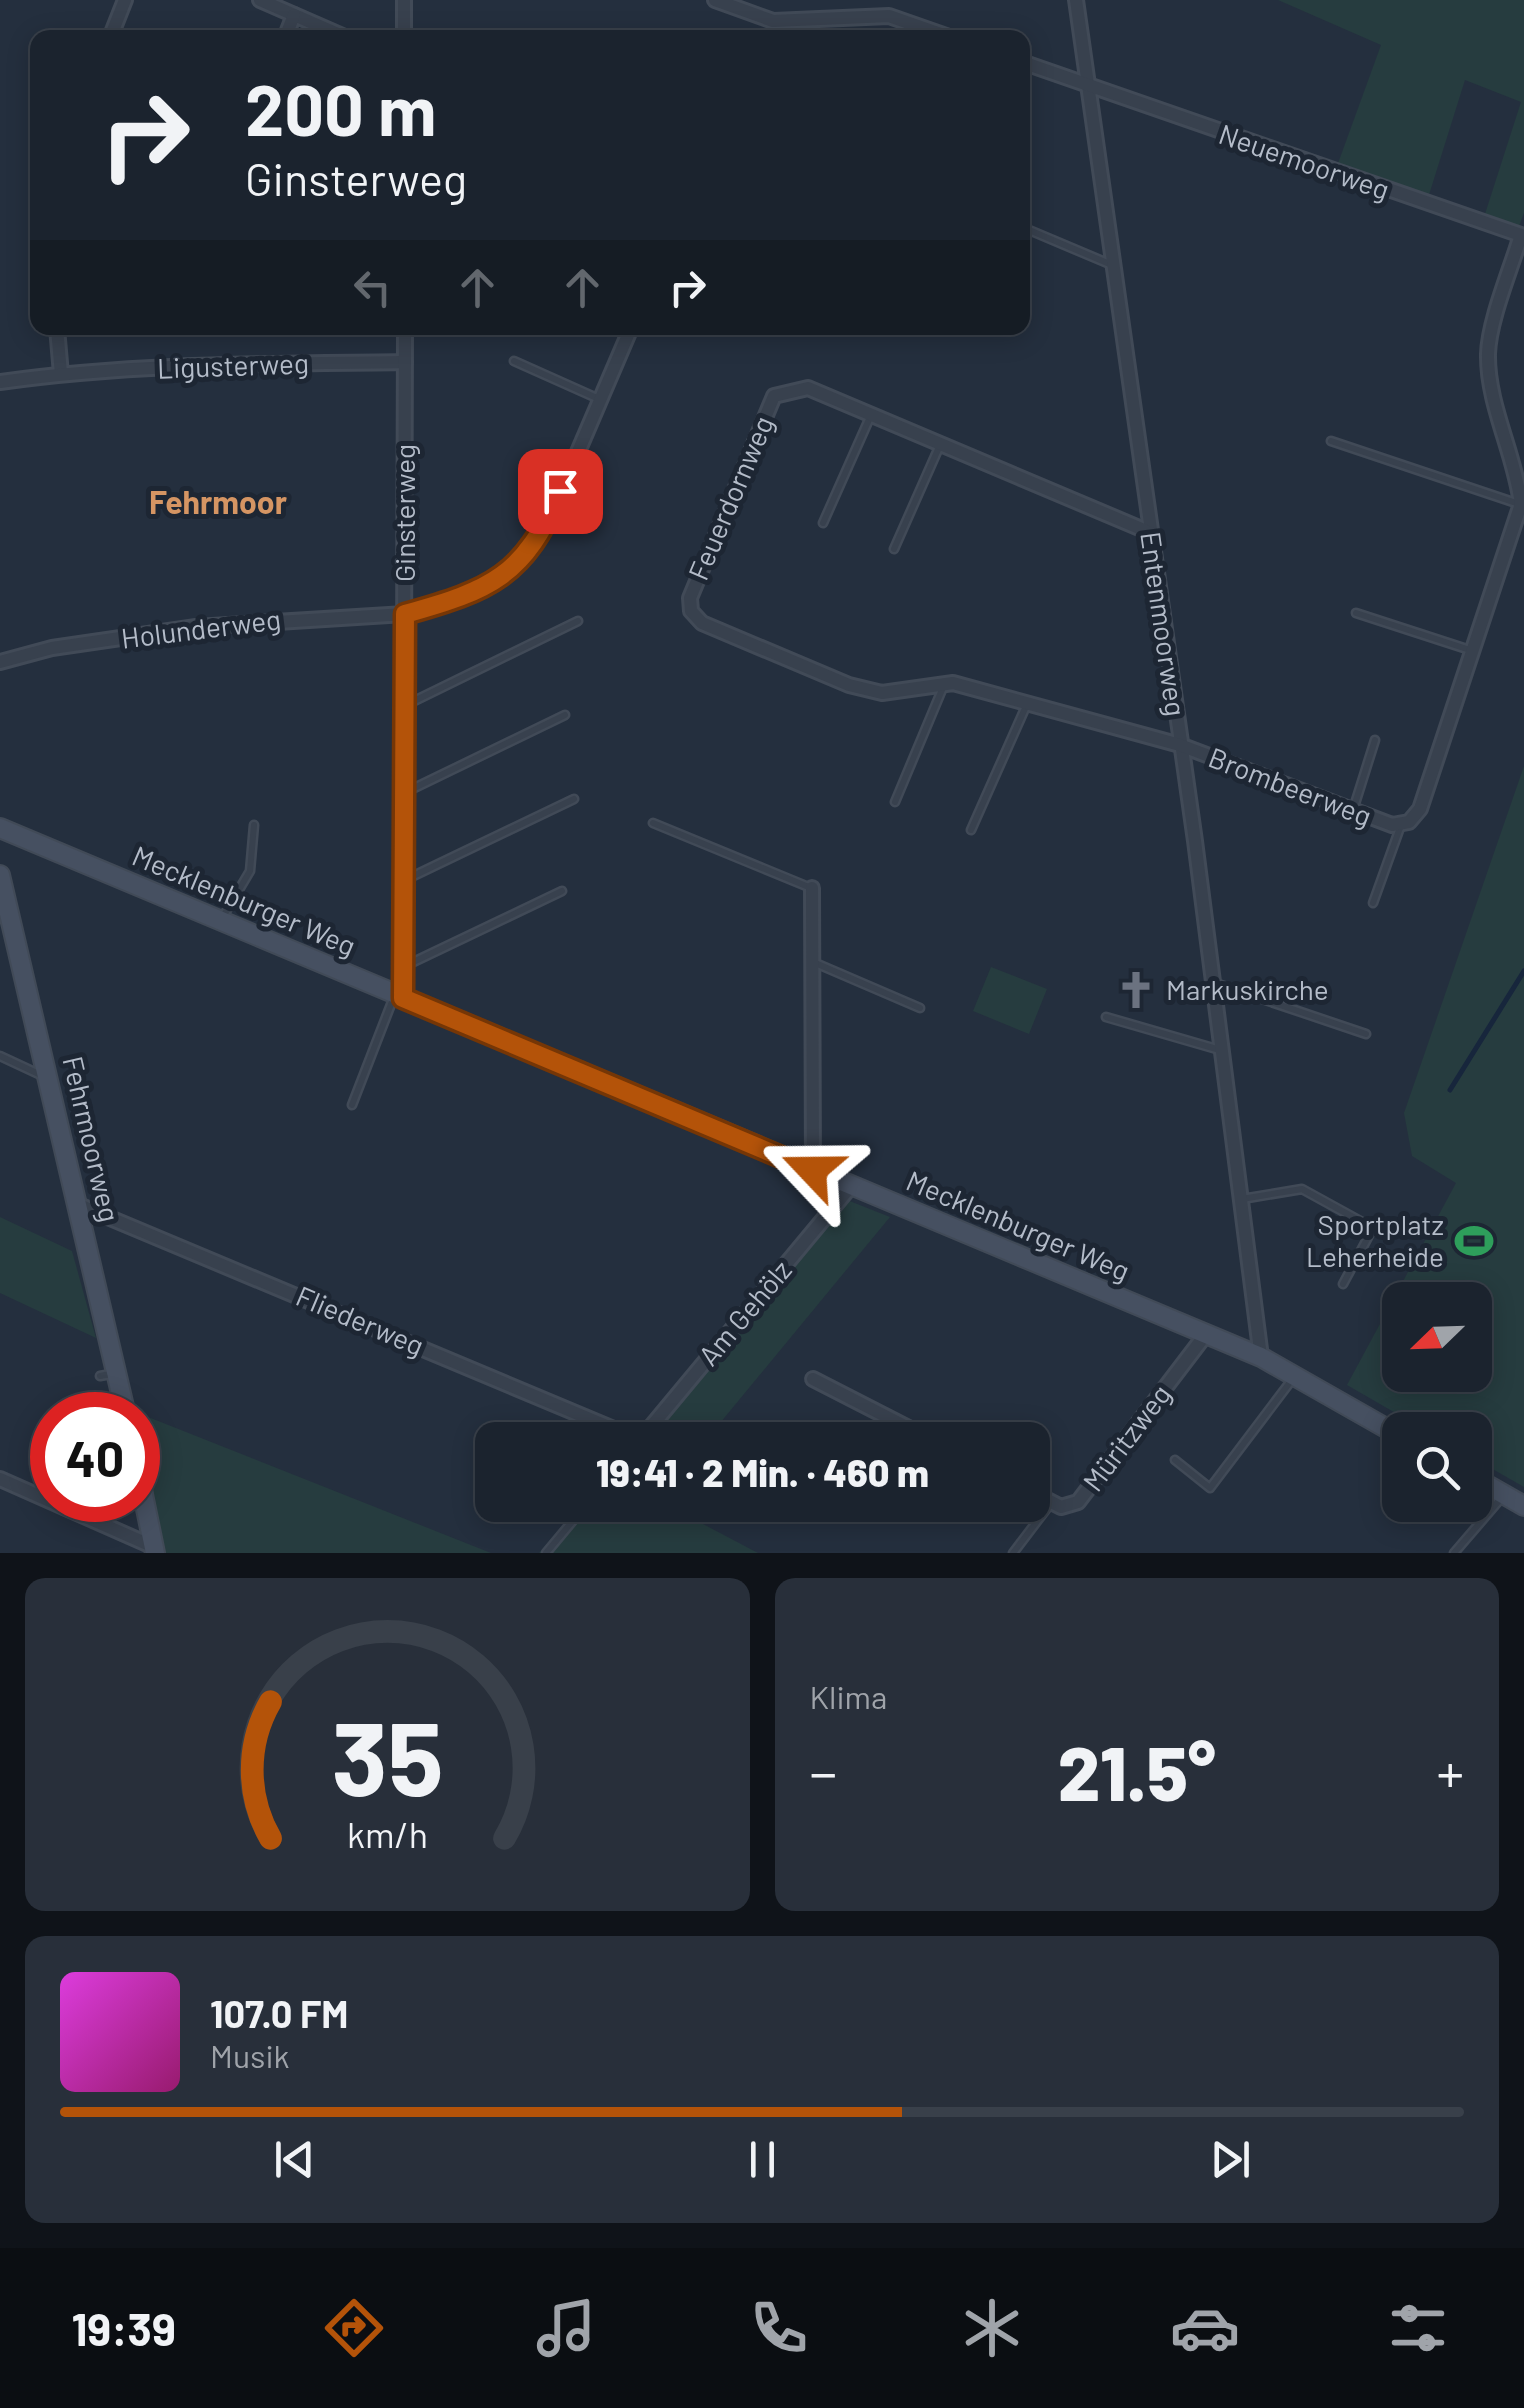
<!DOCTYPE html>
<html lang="de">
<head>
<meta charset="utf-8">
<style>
	body { margin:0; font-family:Barlow,sans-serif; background:#282f3a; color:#f1f3f6; height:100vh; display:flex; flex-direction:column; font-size:38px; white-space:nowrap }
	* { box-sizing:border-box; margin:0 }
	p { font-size:32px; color:#a0a4aa }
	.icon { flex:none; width:55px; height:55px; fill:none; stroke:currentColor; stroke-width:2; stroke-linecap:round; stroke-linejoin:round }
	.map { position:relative; height:1553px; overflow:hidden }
	.side { display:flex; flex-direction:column; gap:25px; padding:25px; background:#0f1319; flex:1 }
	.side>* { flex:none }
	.guide { position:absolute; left:30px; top:30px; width:1000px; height:305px; border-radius:20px; box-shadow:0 5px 25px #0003,0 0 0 2px #39404a; background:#1b232e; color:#f1f3f6; overflow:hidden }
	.needle { width:65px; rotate:247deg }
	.fabs { position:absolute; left:1382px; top:1282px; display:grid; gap:20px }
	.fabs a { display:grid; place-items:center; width:110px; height:110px; border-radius:20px; background:#1b232e; box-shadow:0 5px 25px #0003,0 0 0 2px #39404a; font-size:50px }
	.speed { position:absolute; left:30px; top:1392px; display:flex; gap:20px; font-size:50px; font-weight:700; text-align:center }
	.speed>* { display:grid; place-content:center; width:130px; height:130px; border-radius:50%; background:#1b232e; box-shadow:0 5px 25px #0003,0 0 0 2px #39404a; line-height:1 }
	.speed .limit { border:15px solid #d22; background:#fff; color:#111 }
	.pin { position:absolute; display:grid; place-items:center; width:85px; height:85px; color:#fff; margin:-42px; border-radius:20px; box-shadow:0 5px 15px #0006 }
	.me { position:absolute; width:110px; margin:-55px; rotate:293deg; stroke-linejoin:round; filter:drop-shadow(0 0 8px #0008) }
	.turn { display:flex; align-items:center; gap:35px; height:210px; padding:0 50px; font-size:45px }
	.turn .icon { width:130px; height:130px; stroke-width:2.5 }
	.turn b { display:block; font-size:70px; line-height:85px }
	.lanes { display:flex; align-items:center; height:95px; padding:0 50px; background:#0003; justify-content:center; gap:50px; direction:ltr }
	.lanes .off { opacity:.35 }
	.big { font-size:75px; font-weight:800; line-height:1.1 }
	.side .card { flex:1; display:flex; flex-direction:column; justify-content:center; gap:15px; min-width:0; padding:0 35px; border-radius:20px; background:#282f3a }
	.side .dial { align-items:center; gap:0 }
	.dial svg { height:260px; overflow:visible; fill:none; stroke:#39404a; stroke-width:7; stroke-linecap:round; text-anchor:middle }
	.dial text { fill:#f1f3f6; stroke:none }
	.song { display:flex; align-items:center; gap:30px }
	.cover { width:120px; height:120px; border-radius:15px; background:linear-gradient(135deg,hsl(300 70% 55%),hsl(320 70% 35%)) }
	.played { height:10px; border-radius:5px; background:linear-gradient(90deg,#b45309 60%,#39404a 60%) }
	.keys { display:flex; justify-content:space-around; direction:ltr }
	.heat { display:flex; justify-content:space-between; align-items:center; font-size:55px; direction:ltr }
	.side .tiles { flex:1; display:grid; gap:25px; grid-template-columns:1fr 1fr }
	.card:last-child { grid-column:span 2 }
	.trip { position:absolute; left:475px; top:1422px; width:575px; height:100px; border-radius:20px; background:#1b232e; box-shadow:0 5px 25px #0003,0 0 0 2px #39404a; font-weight:800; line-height:100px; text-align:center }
	.tab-bar { display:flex; height:160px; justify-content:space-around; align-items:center; background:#0b0e12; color:#a0a4aa }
	.tab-bar .icon { width:70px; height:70px }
	.tab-bar .selected { color:#b45309 }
	.tab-bar b { font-size:45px; color:#f1f3f6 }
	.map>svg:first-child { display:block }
	.green { fill:#263c3f; fill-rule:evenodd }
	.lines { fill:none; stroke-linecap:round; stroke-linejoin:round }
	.stream { stroke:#17263c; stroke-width:5 }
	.lane-casing { stroke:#414a57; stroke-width:11 }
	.street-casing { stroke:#414a57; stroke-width:18 }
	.secondary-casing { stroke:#414a57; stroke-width:22 }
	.lane { stroke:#38414e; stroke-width:6 }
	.street { stroke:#38414e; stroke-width:12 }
	.secondary { stroke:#465061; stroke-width:18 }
	.route-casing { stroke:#753606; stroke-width:25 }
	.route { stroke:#b45309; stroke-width:18 }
	.labels { text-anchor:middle; stroke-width:10; stroke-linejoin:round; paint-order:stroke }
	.street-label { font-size:28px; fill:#b4bcc9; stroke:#1d2633 }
	.poi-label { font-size:28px; fill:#b4bcc9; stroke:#1d2633; text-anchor:start }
	.quarter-label { font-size:32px; font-weight:bold; fill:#d59563; stroke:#1d2633 }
</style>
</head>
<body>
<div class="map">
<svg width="1524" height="1553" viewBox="0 0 1524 1553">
	<rect width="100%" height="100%" fill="#242f3e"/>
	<!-- green -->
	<g class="green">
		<polygon points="1278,0 1524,0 1524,213 1518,229 1484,217 1521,102 1465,80 1428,198 1337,166 1381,45"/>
		<path d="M1524 766V1487L1475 1459V1430H1425L1347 1385 1456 1183 1412 1156 1404 1113ZM1400 1300H1475V1375H1400Z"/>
		<polygon points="991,967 1047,989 1029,1034 973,1011"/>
		<polygon points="842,1198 890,1217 706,1440 636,1440"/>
		<polygon points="0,1217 72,1251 96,1338 0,1293"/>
		<polygon points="133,1411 491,1553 165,1553"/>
		<polygon points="580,1505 667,1505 758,1553 539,1553"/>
	</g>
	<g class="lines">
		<!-- stream -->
		<polyline class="stream" points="1450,1090 1524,971"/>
		<!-- lane casing -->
		<g class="lane-casing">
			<g id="lane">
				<polyline points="1022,227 1112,265"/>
				<polyline points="514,361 599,399"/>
				<polyline points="1331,441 1519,504"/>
				<polyline points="823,523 871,415"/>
				<polyline points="894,549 940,445"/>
				<polyline points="1356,613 1473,651"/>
				<polyline points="406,705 578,621"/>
				<polyline points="406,792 565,715"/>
				<polyline points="895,802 944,685"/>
				<polyline points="1353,810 1375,740"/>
				<polyline points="653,823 811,888"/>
				<polyline points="971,830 1027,704"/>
				<polyline points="405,880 574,799"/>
				<polyline points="1373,903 1401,825"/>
				<polyline points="221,920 250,871 254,825"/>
				<polyline points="813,962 920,1008"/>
				<polyline points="405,966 562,891"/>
				<polyline points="1215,983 1366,1034"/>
				<polyline points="1106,1017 1220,1050"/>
				<polyline points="0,1056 43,1076"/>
				<polyline points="352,1105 395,994"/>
				<polyline points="1242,1199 1302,1189 1373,1228 1343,1284"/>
				<polyline points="100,1376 116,1373"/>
				<polyline points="1175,1460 1210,1488 1294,1377"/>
				<polyline points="546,1553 586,1505"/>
				<polyline points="1013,1553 1051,1503"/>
				<polyline points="1454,1553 1503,1496"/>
			</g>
		</g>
		<!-- street casing -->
		<g class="street-casing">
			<g id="street">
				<polyline points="260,0 347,38"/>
				<polyline points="404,0 404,38"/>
				<polyline points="715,0 773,21 889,16 952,38"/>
				<polyline points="1076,0 1195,841 1261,1357"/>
				<polyline points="110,38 125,0"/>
				<polyline points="285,38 294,15"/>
				<path d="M1022 62 1521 235C1511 269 1489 320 1488 354 1487 404 1515 454 1521 504L1420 809 1409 822 1392 825 1180 745 953 683 882 693 849 685 702 623 691 611 690 598 774 396 808 388 1151 533"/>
				<polyline points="57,328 61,374"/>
				<path d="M0 382C134 363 270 364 405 362"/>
				<polyline points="0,662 52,648 196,627 405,614 478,589 527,556 548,522 631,328"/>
				<polyline points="812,888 813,1170"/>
				<polyline points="403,998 405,328"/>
				<polyline points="79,1205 640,1440 851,1186"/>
				<polyline points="813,1379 932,1440"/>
				<polyline points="0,1479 154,1547"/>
				<polyline points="1032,1492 1061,1507 1078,1502 1206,1334"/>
			</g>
		</g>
		<!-- secondary casing -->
		<g class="secondary-casing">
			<g id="secondary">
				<polyline points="0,828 1261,1357 1400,1436"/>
				<polyline points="0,875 126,1415"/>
				<polyline points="138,1470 155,1553"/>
				<polyline points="1475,1478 1524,1506"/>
			</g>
		</g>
		<!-- lane -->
		<use href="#lane" class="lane"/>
		<!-- street -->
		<use href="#street" class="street"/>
		<!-- secondary -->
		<use href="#secondary" class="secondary"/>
	</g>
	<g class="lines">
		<!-- route casing -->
		<g class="route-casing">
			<path id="route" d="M560 491C525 576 491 590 405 614L403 998 812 1170"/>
		</g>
		<!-- route -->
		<use href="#route" class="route"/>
	</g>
	<!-- icons -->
	<defs>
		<g id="church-bare" transform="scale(3)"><path d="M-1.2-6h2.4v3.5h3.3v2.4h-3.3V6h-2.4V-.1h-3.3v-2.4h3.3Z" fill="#6b7280" stroke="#1d2633" stroke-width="2.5" paint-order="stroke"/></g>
		<g id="stadium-bare" transform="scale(3)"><path d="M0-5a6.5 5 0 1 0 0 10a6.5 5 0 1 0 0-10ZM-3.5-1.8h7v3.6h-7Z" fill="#2e9e5b" stroke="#1d2633" stroke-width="2.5" paint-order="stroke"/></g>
	</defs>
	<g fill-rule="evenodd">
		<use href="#church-bare" x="1136" y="990"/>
		<use href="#stadium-bare" x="1474" y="1241"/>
	</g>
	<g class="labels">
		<!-- street labels -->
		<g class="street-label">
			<text transform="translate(1304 162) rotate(19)" y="10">Neuemoorweg</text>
			<text transform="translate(233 366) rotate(-2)" y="10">Ligusterweg</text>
			<text transform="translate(731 498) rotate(-67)" y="10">Feuerdornweg</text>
			<text transform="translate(405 513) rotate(-90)" y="10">Ginsterweg</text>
			<text transform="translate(1163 624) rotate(82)" y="10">Entenmoorweg</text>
			<text transform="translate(201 629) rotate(-7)" y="10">Holunderweg</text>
			<text transform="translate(1290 787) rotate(21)" y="10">Brombeerweg</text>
			<text transform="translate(244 901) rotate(23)" y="10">Mecklenburger Weg</text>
			<text transform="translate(91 1139) rotate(77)" y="10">Fehrmoorweg</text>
			<text transform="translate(1018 1226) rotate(23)" y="10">Mecklenburger Weg</text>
			<text transform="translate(745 1313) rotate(-50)" y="10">Am Gehölz</text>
			<text transform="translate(360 1321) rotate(23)" y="10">Fliederweg</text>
			<text transform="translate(1127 1438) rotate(-53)" y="10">Müritzweg</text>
		</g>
		<!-- poi labels -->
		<g class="poi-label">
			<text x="1166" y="1000">Markuskirche</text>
			<text x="1444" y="1235" text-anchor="end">Sportplatz<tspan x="1444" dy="32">Leherheide</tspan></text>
		</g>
		<!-- quarter labels -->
		<g class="quarter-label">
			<text x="218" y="514">Fehrmoor</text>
		</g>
	</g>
</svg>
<div class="fabs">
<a><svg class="needle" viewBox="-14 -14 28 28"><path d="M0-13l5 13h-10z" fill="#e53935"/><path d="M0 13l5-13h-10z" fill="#a0a4aa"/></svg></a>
<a><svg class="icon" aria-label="search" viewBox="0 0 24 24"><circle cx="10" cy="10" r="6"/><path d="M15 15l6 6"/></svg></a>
</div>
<div class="speed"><div class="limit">40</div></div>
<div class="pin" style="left:560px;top:491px;background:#d93025"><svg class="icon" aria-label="arrive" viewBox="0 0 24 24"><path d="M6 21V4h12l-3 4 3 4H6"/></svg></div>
<svg class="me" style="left:812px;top:1170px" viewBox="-20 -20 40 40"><path d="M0-17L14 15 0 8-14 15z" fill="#b45309" stroke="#fff" stroke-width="4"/></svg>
<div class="trip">19:41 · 2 Min. · 460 m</div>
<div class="guide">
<div class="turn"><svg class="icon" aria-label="right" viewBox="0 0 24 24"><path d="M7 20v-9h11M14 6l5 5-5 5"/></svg><div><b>200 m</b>Ginsterweg</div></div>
<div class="lanes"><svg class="icon off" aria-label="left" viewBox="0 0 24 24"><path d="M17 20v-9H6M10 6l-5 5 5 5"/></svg><svg class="icon off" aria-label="ahead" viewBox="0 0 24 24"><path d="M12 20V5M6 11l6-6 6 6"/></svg><svg class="icon off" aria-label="ahead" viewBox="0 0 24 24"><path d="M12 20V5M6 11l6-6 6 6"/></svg><svg class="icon" aria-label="right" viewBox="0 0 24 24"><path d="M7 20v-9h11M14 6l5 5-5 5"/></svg></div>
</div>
</div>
<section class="side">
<div class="tiles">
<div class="card dial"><svg viewBox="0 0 100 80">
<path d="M14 69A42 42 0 1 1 86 69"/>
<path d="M14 69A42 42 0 0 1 14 27" stroke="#b45309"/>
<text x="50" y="56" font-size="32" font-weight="700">35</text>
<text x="50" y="72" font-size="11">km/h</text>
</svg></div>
<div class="card"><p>Klima</p>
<div class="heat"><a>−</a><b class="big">21.5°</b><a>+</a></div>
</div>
<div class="card">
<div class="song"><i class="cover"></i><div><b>107.0 FM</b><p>Musik</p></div></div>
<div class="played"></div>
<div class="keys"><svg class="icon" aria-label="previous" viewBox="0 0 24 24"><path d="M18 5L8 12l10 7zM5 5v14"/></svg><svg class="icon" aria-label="pause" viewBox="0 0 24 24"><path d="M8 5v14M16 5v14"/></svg><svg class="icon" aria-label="next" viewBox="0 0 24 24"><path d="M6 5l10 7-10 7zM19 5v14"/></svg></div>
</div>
</div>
</section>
<nav class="tab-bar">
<b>19:39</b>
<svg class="icon selected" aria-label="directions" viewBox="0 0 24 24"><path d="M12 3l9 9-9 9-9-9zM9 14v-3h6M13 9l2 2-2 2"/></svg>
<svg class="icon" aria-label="music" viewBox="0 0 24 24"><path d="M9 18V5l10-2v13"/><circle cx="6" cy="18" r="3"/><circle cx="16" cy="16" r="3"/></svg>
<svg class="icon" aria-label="phone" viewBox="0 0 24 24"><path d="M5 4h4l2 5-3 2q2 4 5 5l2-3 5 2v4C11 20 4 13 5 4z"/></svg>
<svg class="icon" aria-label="climate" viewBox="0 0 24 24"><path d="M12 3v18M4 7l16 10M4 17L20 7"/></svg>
<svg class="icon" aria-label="car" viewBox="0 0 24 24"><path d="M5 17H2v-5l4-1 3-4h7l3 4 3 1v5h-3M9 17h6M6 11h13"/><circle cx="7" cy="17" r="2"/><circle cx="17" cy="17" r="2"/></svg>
<svg class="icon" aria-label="filters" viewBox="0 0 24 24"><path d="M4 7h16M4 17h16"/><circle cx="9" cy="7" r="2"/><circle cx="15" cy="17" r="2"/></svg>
</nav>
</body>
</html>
